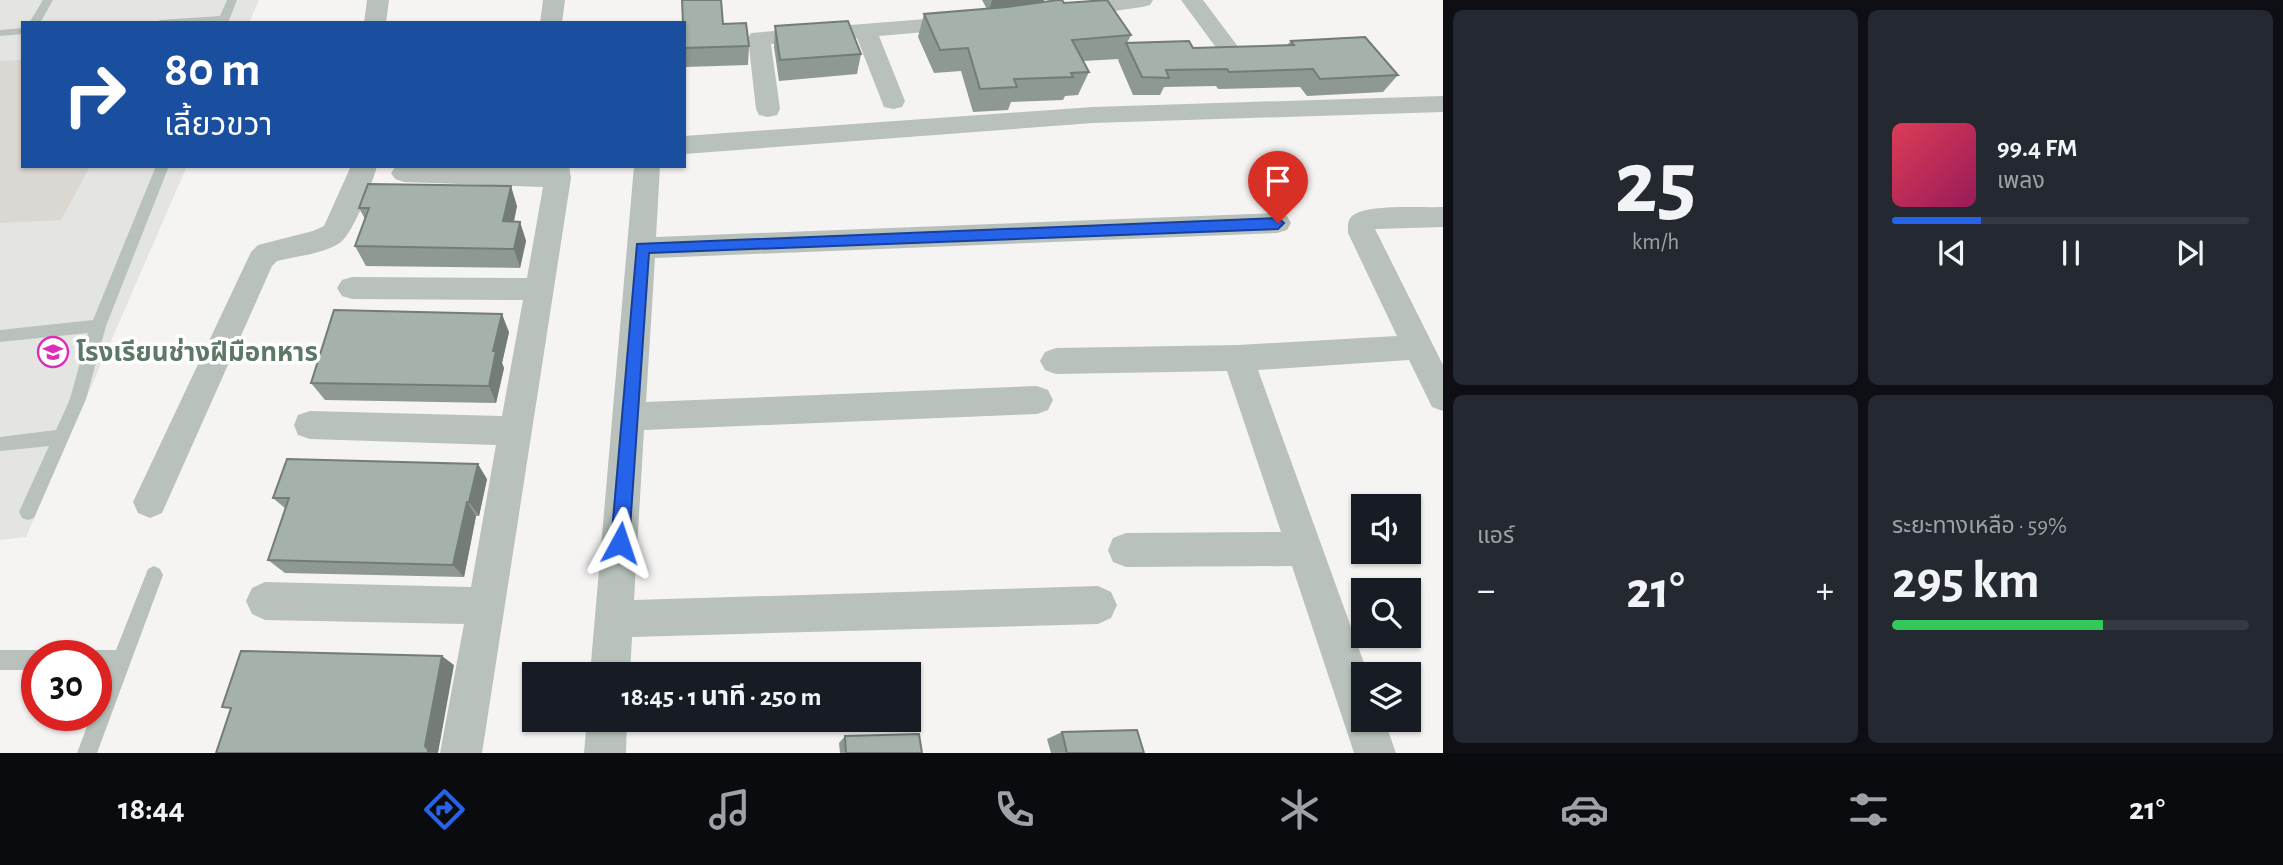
<!DOCTYPE html>
<html lang="th">
<head>
<meta charset="utf-8">
<style>
	body { margin:0; font-family:"Alegreya Sans","Noto Sans Thai",sans-serif; background:#242831; color:#f1f3f6; height:100vh; display:flex; flex-direction:column; font-size:26px; white-space:nowrap }
	* { box-sizing:border-box; margin:0 }
	p { font-size:23px; color:#9ea1a6 }
	.icon { flex:none; width:38px; height:38px; fill:none; stroke:currentColor; stroke-width:2; stroke-linecap:round; stroke-linejoin:round }
	.map { position:relative; flex:1; overflow:hidden }
	.details { display:flex; flex-direction:column; gap:10px; padding:10px; background:#0d0f14; width:840px }
	.details>* { flex:none }
	.guide { position:absolute; left:21px; top:21px; width:665px; height:147px; border-radius:0px; box-shadow:0 2px 5px #0004; background:#1a4fa0; color:#fff; overflow:hidden }
	.buttons { position:absolute; left:1351px; top:494px; display:grid; gap:14px }
	.buttons a { display:grid; place-items:center; width:70px; height:70px; border-radius:0px; background:#171b24; box-shadow:0 2px 5px #0004; font-size:35px }
	.speed { position:absolute; left:21px; top:640px; display:flex; gap:14px; font-size:35px; font-weight:700; text-align:center }
	.speed>* { display:grid; place-content:center; width:91px; height:91px; border-radius:50%; background:#171b24; box-shadow:0 2px 5px #0004; line-height:1 }
	.speed .limit { border:10px solid #d22; background:#fff; color:#111 }
	.pin { position:absolute; display:grid; place-items:center; width:60px; height:60px; color:#fff; margin:-72px -30px; border-radius:50% 50% 50% 0; rotate:-45deg; box-shadow:0 0 7px #0007 }
	.pin .icon { rotate:45deg }
	.me { position:absolute; width:77px; margin:-38px; rotate:5deg; stroke-linejoin:round; filter:drop-shadow(0 0 5px #0008) }
	.turn { display:flex; align-items:center; gap:24px; height:147px; padding:0 28px; font-size:32px }
	.turn .icon { width:91px; height:91px; stroke-width:2.5 }
	.turn b { display:block; font-size:49px; line-height:60px }
	.big { font-size:52px; font-weight:700; line-height:1.1 }
	.details .widget { flex:1; display:flex; flex-direction:column; justify-content:center; gap:10px; min-width:0; padding:0 24px; border-radius:10px; background:#242831 }
	.details .dial { align-items:center; gap:0 }
	.dial b { font-size:91px; line-height:1 }
	.song { display:flex; align-items:center; gap:21px }
	.cover { width:84px; height:84px; border-radius:10px; background:linear-gradient(135deg,hsl(350 70% 55%),hsl(330 70% 35%)) }
	.played { height:7px; border-radius:4px; background:linear-gradient(90deg,#2563eb 25%,#363941 25%) }
	.keys { display:flex; justify-content:space-around; direction:ltr }
	.heat { display:flex; justify-content:space-between; align-items:center; font-size:38px; direction:ltr }
	.charge { height:10px; border-radius:5px; background:linear-gradient(90deg,#34c759 59%,#363941 0) }
	.details .tiles { flex:1; display:grid; gap:10px; grid-template-columns:repeat(2,1fr) }
	.trip { position:absolute; left:522px; top:662px; width:399px; height:70px; border-radius:0px; background:#171b24; box-shadow:0 2px 5px #0004; font-weight:700; line-height:70px; text-align:center }
	.menu { display:flex; height:112px; justify-content:space-around; align-items:center; background:#090b0e; color:#9ea1a6 }
	.menu .icon { width:49px; height:49px }
	.menu .selected { color:#2563eb }
	.menu b { font-size:32px; color:#f1f3f6 }
	main { display:flex; flex:1; min-height:0 }
	.map>svg:first-child { display:block }
	.built { fill:#e4e4e2 }
	.green { fill:#dbd7d2 }
	.lines { fill:none; stroke-linecap:round; stroke-linejoin:round }
	.service { fill:#b8c1bb; fill-rule:evenodd }
	.minor { fill:#b8c1bb; fill-rule:evenodd }
	.wall { fill:#8d9991 }
	.shaded-wall { fill:#737d76 }
	.building { fill:#a4b2a9; stroke:#737d76; stroke-width:2 }
	.route { fill:#2563eb; stroke:#184099; stroke-width:2 }
	.labels { text-anchor:middle; stroke-width:7; stroke-linejoin:round; paint-order:stroke }
	.poi-label { font-size:26px; font-weight:bold; fill:#5e7868; stroke:#fff; text-anchor:start }
</style>
</head>
<body>
<main>
<div class="map">
<svg width="1443" height="753" viewBox="0 0 1443 753">
	<rect width="100%" height="100%" fill="#f6f3f3"/>
	<!-- built -->
	<polygon class="built" points="0,0 259,0 249,23 23,23 23,166 187,166 26,537 0,540"/>
	<!-- green -->
	<polygon class="green" points="23,60 23,166 90,166 61,220 0,223 0,61"/>
	<g class="lines">
		<!-- service -->
		<g class="service">
			<polygon points="43,0 53,0 40,23 29,23"/>
			<polygon points="227,0 237,0 228,23 155,23 160,20 220,16"/>
			<polygon points="23,28 23,34 0,36 0,30"/>
			<polygon points="156,166 169,166 106,326 86,399 34,518 28,520 22,518 19,512 49,446 0,451 0,437 56,430 70,399 88,333 0,342 0,330 93,320"/>
			<polygon points="154,566 160,569 163,575 97,753 77,753 91,716 96,716 96,702 109,670 96,670 96,656 88,656 96,650 116,650 148,569"/>
			<polygon points="0,650 37,650 45,656 37,656 37,670 0,670"/>
		</g>
		<!-- minor -->
		<g class="minor">
			<polygon points="367,0 389,0 386,23 364,23"/>
			<polygon points="543,0 565,0 562,23 540,23"/>
			<polygon points="1097,0 1153,0 1150,5 1142,7 1067,18 1059,16 1056,11 1059,6"/>
			<polygon points="1181,0 1203,0 1239,48 1236,53 1220,53"/>
			<polygon points="964,16 972,18 975,23 972,28 879,36 905,101 902,107 893,109 884,107 857,38 771,44 780,109 777,115 768,117 759,115 756,109 748,38 751,33"/>
			<polygon points="1443,96 1443,112 1093,123 684,154 684,136 1093,107"/>
			<path d="M351 166H377C373 182 353 233 341 242 324 254 297 256 277 261L272 266 162 513 150 518 138 513 133 502 251 252 258 245 313 231 324 226Z"/>
			<polygon points="396,166 569,166 571,178 482,753 440,753 464,624 265,620 252,614 246,601 252,588 265,582 471,587 496,445 310,439 298,435 294,425 298,415 310,411 502,416 523,300 352,299 342,296 337,288 342,280 352,277 527,278 543,187 404,182 395,179 391,173"/>
			<polygon points="634,166 660,166 656,237 1277,213 1287,216 1291,223 1287,230 1277,233 655,258 646,402 1037,386 1048,390 1053,400 1048,410 1037,414 644,430 634,600 1098,586 1111,592 1117,605 1111,618 1098,624 632,637 630,674 590,674"/>
			<path d="M1443 207V227L1375 229 1443 365V411L1432 407 1409 360 1258 370 1368 674H1363V719H1384L1396 753H1354L1292 566 1126 567 1113 562 1108 550 1113 538 1126 533 1281 532 1227 371 1056 374 1045 370 1040 361 1045 352 1056 348 1238 345 1397 336 1348 233C1348 227 1347 222 1351 217 1364 203 1423 208 1443 207Z"/>
			<polygon points="587,719 627,719 626,753 584,753"/>
		</g>
	</g>
	<!-- wall -->
	<g class="wall">
		<polygon points="982,0 1044,0 1043,2 1064,3 1131,35 1127,43 1193,48 1287,45 1291,41 1398,75 1383,92 1307,96 1300,87 1218,89 1216,86 1164,87 1160,95 1133,95 1118,60 1119,59 1083,61 1089,72 1078,95 1065,96 1063,100 1011,102 1008,110 973,112 961,71 934,73 918,37 924,14 987,9"/>
		<polygon points="723,24 749,46 748,65 685,67 684,48"/>
		<polygon points="775,26 861,54 857,74 779,81 774,47"/>
		<polygon points="517,206 514,222 520,222 526,241 520,268 366,266 355,246 365,219 359,208"/>
		<polygon points="509,332 502,363 504,368 496,403 325,400 311,383"/>
		<polygon points="487,479 479,516 476,516 464,577 285,573 268,560 286,509 273,498"/>
		<polygon points="1062,732 1144,753 1051,753 1047,739"/>
		<polygon points="845,736 922,753 840,753 839,743"/>
	</g>
	<!-- shaded-wall -->
	<g class="shaded-wall">
		<polygon points="992,0 1044,0 1042,5 989,12"/>
		<polygon points="511,186 517,206 509,241 503,221"/>
		<polygon points="520,222 526,241 520,268 514,249"/>
		<polygon points="502,314 509,332 502,363 504,368 496,403 489,386 493,351"/>
		<polygon points="478,464 487,479 479,516 469,502"/>
		<polygon points="467,502 476,516 464,577 453,565"/>
		<polygon points="442,656 454,665 438,753 428,753 425,746"/>
	</g>
	<!-- building -->
	<g class="building">
		<polygon points="682,0 721,0 723,24 746,23 749,46 684,48 684,23 683,23"/>
		<polygon points="1058,0 1062,0 1064,3 1107,0 1131,35 1072,40 1089,72 1071,73 1073,77 1014,79 1017,87 980,89 968,48 940,50 924,14 1007,7"/>
		<polygon points="848,21 861,54 780,60 775,26"/>
		<polygon points="1365,37 1398,75 1320,79 1313,69 1229,72 1227,69 1166,70 1169,78 1142,77 1126,43 1189,41 1193,48 1294,45 1291,41"/>
		<polygon points="368,184 511,186 503,221 520,222 514,249 355,246 369,208 359,208"/>
		<polygon points="334,310 502,314 493,351 496,351 489,386 311,383"/>
		<polygon points="287,459 478,464 469,502 467,502 453,565 268,560 289,498 273,498"/>
		<polygon points="241,651 442,656 425,746 428,750 428,753 216,753 231,708 222,707"/>
		<polygon points="1137,730 1144,753 1067,753 1062,732"/>
		<polygon points="919,734 922,753 846,753 845,736"/>
	</g>
	<!-- route -->
	<polygon class="route" points="1278,218 1284,223 1278,229 649,253 629,543 627,549 620,552 614,549 611,543 637,244"/>
	<!-- icons -->
	<defs>
		<g id="university-ring" transform="scale(1.575)"><circle r="9.5" fill="#fff" stroke="#dc2db9" stroke-width="1.5"/><path d="M0-5L7-2L0 1L-7-2ZM-4 1L0 2.5L4 1V4Q0 6-4 4Z" fill="#dc2db9"/></g>
	</defs>
	<g fill-rule="evenodd">
		<use href="#university-ring" x="53" y="352"/>
	</g>
	<g class="labels">
		<!-- poi labels -->
		<g class="poi-label">
			<text x="76" y="361">โรงเรียนช่างฝีมือทหาร</text>
		</g>
	</g>
</svg>
<div class="buttons">
<a><svg class="icon" aria-label="sound" viewBox="0 0 24 24"><path d="M4 9h4l5-4v14l-5-4H4zM17 9q2 3 0 6"/></svg></a>
<a><svg class="icon" aria-label="search" viewBox="0 0 24 24"><circle cx="10" cy="10" r="6"/><path d="M15 15l6 6"/></svg></a>
<a><svg class="icon" aria-label="layers" viewBox="0 0 24 24"><path d="M12 4l9 5-9 5-9-5zM3 14l9 5 9-5"/></svg></a>
</div>
<div class="speed"><div class="limit">30</div></div>
<div class="pin" style="left:1278px;top:223px;background:#d93025"><svg class="icon" aria-label="arrive" viewBox="0 0 24 24"><path d="M6 21V4h12l-3 4 3 4H6"/></svg></div>
<svg class="me" style="left:620px;top:543px" viewBox="-20 -20 40 40"><path d="M0-17L14 15 0 8-14 15z" fill="#2563eb" stroke="#fff" stroke-width="4"/></svg>
<div class="trip">18:45 · 1 นาที · 250 m</div>
<div class="guide">
<div class="turn"><svg class="icon" aria-label="right" viewBox="0 0 24 24"><path d="M7 20v-9h11M14 6l5 5-5 5"/></svg><div><b>80 m</b>เลี้ยวขวา</div></div>
</div>
</div>
<section class="details">
<div class="tiles">
<div class="widget dial"><b>25</b><p>km/h</p></div>
<div class="widget">
<div class="song"><i class="cover"></i><div><b>99.4 FM</b><p>เพลง</p></div></div>
<div class="played"></div>
<div class="keys"><svg class="icon" aria-label="previous" viewBox="0 0 24 24"><path d="M18 5L8 12l10 7zM5 5v14"/></svg><svg class="icon" aria-label="pause" viewBox="0 0 24 24"><path d="M8 5v14M16 5v14"/></svg><svg class="icon" aria-label="next" viewBox="0 0 24 24"><path d="M6 5l10 7-10 7zM19 5v14"/></svg></div>
</div>
<div class="widget"><p>แอร์</p>
<div class="heat"><a>−</a><b class="big">21°</b><a>+</a></div>
</div>
<div class="widget"><p>ระยะทางเหลือ · 59%</p><b class="big">295 km</b><div class="charge"></div></div>
</div>
</section>
</main>
<nav class="menu">
<b>18:44</b>
<svg class="icon selected" aria-label="directions" viewBox="0 0 24 24"><path d="M12 3l9 9-9 9-9-9zM9 14v-3h6M13 9l2 2-2 2"/></svg>
<svg class="icon" aria-label="music" viewBox="0 0 24 24"><path d="M9 18V5l10-2v13"/><circle cx="6" cy="18" r="3"/><circle cx="16" cy="16" r="3"/></svg>
<svg class="icon" aria-label="phone" viewBox="0 0 24 24"><path d="M5 4h4l2 5-3 2q2 4 5 5l2-3 5 2v4C11 20 4 13 5 4z"/></svg>
<svg class="icon" aria-label="climate" viewBox="0 0 24 24"><path d="M12 3v18M4 7l16 10M4 17L20 7"/></svg>
<svg class="icon" aria-label="car" viewBox="0 0 24 24"><path d="M5 17H2v-5l4-1 3-4h7l3 4 3 1v5h-3M9 17h6M6 11h13"/><circle cx="7" cy="17" r="2"/><circle cx="17" cy="17" r="2"/></svg>
<svg class="icon" aria-label="filters" viewBox="0 0 24 24"><path d="M4 7h16M4 17h16"/><circle cx="9" cy="7" r="2"/><circle cx="15" cy="17" r="2"/></svg>
<b>21°</b>
</nav>
</body>
</html>
